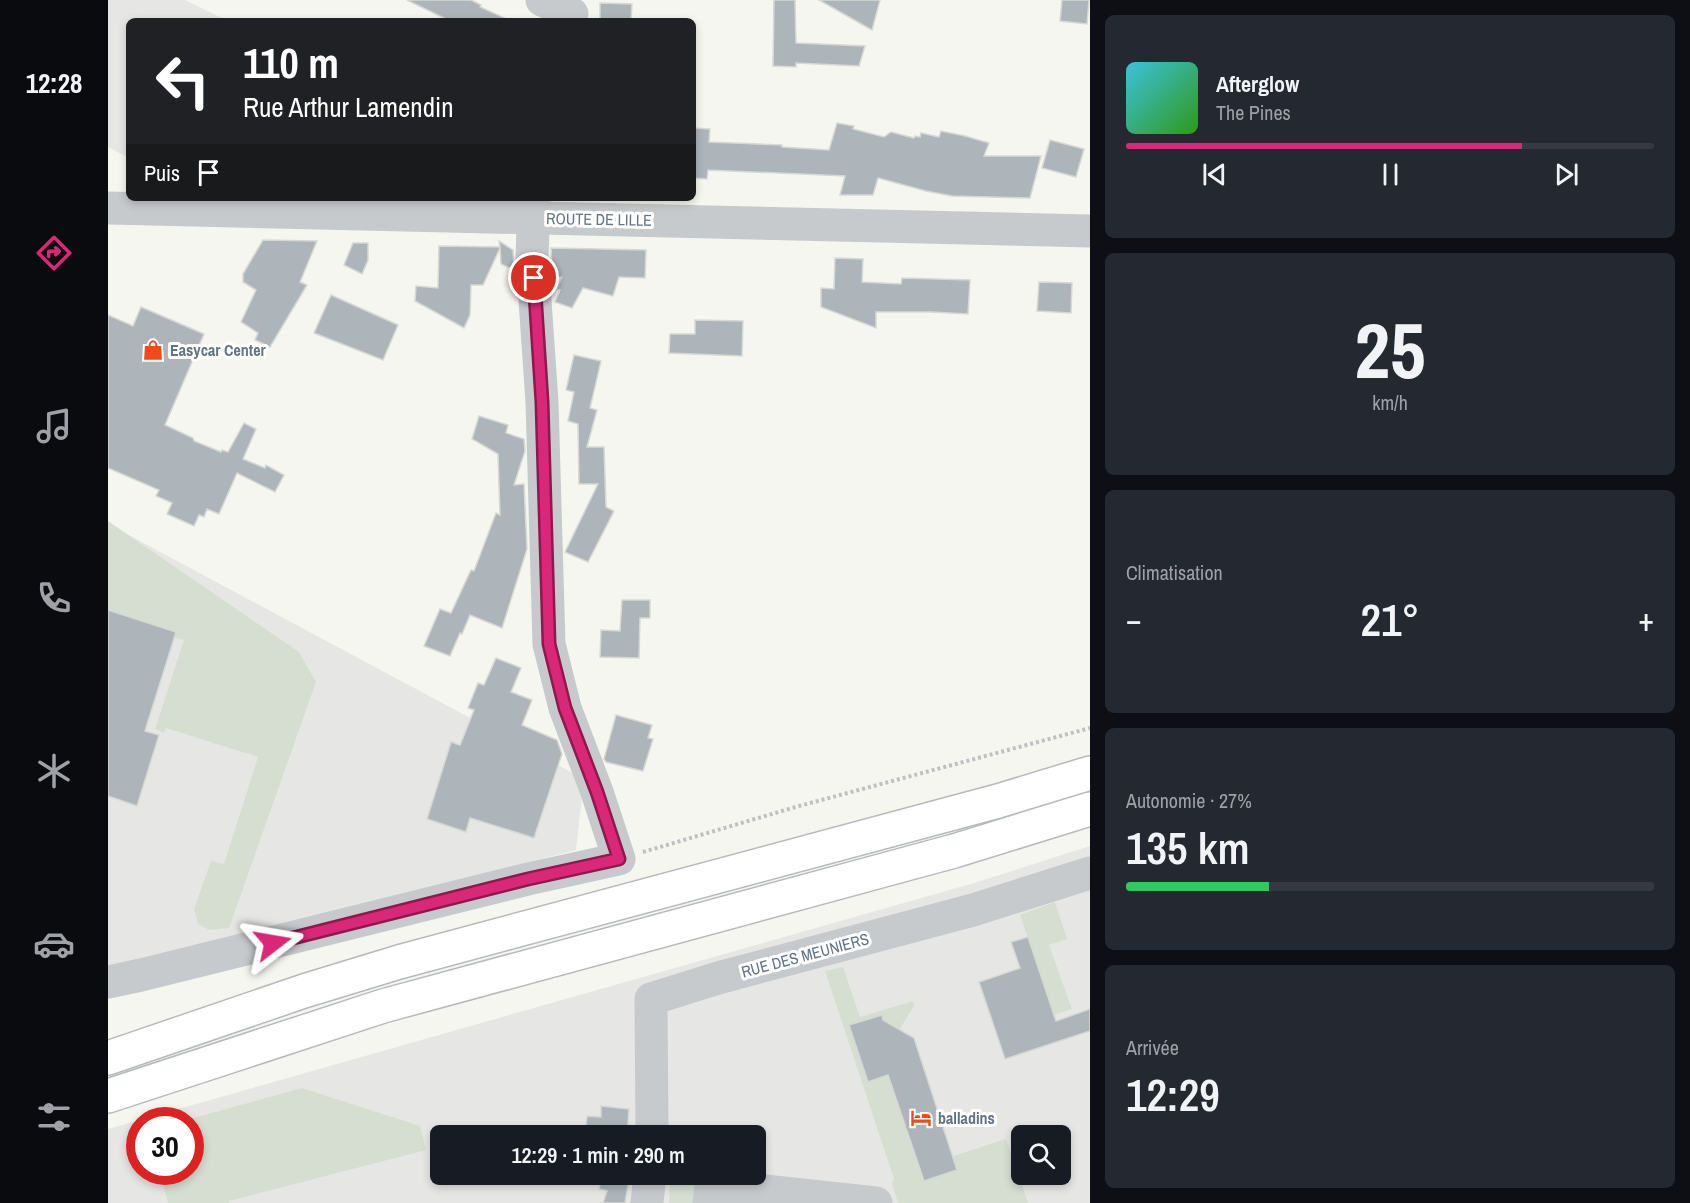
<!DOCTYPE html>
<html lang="fr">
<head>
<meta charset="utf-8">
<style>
	body { margin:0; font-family:"Archivo Narrow",sans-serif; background:#242831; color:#f1f3f6; height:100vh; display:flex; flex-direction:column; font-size:22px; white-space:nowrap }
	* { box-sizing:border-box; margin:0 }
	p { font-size:20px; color:#9ea1a6 }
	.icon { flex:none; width:33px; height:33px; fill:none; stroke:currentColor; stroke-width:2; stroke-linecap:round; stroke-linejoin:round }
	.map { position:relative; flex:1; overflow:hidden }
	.sheet { display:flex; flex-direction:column; gap:15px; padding:15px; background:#0d0f14; width:600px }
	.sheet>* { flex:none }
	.banner { position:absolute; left:18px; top:18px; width:570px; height:183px; border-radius:9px; box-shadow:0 3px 9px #0003; background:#202124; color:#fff; overflow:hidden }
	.tools { position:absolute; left:903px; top:1125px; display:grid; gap:12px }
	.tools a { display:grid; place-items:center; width:60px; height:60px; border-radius:9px; background:#171b24; box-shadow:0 3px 9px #0003; font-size:30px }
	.speed { position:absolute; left:18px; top:1107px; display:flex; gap:12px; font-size:30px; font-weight:700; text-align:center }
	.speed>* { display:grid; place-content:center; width:78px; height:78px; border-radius:50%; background:#171b24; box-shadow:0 3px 9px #0003; line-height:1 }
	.speed .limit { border:9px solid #d22; background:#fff; color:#111 }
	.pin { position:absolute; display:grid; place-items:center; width:51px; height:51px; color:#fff; margin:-26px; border:3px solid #fff; border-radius:50%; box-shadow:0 2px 6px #0007 }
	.me { position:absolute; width:66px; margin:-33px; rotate:76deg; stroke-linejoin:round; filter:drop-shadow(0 0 4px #0008) }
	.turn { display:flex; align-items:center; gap:21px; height:126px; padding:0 18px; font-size:27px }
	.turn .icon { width:78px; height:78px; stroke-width:2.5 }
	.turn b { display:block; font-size:42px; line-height:51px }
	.then { display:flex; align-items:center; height:57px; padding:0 18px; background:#0003; gap:12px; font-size:22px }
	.big { font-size:45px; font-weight:600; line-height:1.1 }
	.sheet .card { flex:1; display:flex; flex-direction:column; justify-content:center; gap:9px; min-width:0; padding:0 21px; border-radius:9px; background:#242831 }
	.sheet .dial { align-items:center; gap:0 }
	.dial b { font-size:78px; line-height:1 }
	.song { display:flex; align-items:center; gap:18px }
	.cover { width:72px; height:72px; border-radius:9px; background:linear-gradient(135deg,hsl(190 70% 55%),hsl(110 70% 35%)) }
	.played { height:6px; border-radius:3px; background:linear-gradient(90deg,#db2777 75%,#363941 75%) }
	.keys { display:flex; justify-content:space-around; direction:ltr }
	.heat { display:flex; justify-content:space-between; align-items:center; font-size:33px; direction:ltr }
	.charge { height:9px; border-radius:4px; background:linear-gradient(90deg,#34c759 27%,#363941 0) }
	.trip { position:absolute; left:322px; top:1125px; width:336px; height:60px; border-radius:9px; background:#171b24; box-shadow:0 3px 9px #0003; font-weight:600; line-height:60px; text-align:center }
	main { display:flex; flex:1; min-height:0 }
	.dock { display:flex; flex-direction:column; width:108px; justify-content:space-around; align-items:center; background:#090b0e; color:#9ea1a6 }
	.dock .icon { width:42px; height:42px }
	.dock .on { color:#db2777 }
	.dock b { font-size:27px; color:#f1f3f6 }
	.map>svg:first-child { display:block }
	.built { fill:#e6e7e5; fill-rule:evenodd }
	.green { fill:#d6ded2 }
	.building { fill:#adb5ba; stroke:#d7d7d4; stroke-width:1.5 }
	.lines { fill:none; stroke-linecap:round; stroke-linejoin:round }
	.highway-casing { stroke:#b6babd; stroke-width:36 }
	.path { stroke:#bec0c2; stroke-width:4; stroke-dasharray:3 3; stroke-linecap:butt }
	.minor { stroke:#c7cacd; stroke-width:33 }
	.highway { stroke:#fff; stroke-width:33 }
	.route-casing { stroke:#8e194d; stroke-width:15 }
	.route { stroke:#db2777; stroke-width:10 }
	.labels { text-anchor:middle; stroke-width:6; stroke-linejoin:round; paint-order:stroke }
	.street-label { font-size:16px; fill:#627585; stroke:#fff }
	.poi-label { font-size:16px; font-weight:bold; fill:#627585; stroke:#fff; text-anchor:start }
</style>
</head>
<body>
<main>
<nav class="dock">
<b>12:28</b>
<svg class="icon on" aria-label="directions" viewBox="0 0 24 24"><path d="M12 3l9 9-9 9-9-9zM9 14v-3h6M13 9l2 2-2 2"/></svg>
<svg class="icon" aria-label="music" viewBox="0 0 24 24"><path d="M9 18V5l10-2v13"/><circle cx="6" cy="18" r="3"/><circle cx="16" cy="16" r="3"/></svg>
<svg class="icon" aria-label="phone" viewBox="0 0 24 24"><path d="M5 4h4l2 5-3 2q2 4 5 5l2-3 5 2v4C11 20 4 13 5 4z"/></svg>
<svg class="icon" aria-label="climate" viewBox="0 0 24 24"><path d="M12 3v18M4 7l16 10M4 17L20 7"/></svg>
<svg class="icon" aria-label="car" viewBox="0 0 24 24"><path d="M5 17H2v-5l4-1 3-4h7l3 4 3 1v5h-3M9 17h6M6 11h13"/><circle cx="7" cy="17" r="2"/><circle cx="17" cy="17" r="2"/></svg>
<svg class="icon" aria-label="filters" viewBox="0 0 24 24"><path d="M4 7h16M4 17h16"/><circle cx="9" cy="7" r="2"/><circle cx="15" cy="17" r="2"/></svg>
</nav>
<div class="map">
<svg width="982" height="1203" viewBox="0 0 982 1203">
	<rect width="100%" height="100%" fill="#f6f6f1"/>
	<!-- built -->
	<g class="built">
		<polygon points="0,0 77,0 120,21 21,21 21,158 0,147"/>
		<polygon points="0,524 476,779 468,850 30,966 0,967"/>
		<path d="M982 846V1203H0V1129L866 883ZM32 1120H82V1172H32ZM333 1136H648V1174H333ZM914 1136H952V1174H914Z"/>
	</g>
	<!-- green -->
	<g class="green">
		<polygon points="0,521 191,652 208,682 121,928 101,930 90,924 86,909 103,861 116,864 150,757 58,728 56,733 47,729 76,640 67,638 68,632 0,610"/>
		<polygon points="947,902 959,939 941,945 964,1009 946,1015 912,915"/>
		<polygon points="735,967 752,1017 805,1001 806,1006 785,1040 782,1038 773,1015 741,1025 756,1071 768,1079 780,1075 815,1181 849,1170 845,1156 898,1139 920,1203 790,1203 784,1183 786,1179 717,971"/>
		<polygon points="194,1088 312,1126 318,1150 121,1201 121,1203 60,1203 52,1172 82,1172 82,1120 78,1120"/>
		<polygon points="562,1175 587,1175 586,1203 561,1203"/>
	</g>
	<!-- building -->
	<g class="building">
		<polygon points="299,0 363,0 373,5 372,7 403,21 342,21"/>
		<polygon points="666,0 687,0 688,43 757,46 751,66 688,63 688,67 665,66"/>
		<polygon points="711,0 772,0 764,30"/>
		<polygon points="954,0 981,0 979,24 952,21"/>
		<polygon points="492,3 524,4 523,21 492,21"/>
		<polygon points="729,123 746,126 745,129 776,137 783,132 806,138 807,136 812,137 813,133 831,137 833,131 857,136 881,143 876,156 933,156 922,198 844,196 818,191 770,178 765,195 732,195 737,176 600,170 599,179 585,178 585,128 602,129 601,142 674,145 674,147 721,150"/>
		<polygon points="942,140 976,149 968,177 934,168"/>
		<polygon points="155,240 209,241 192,282 199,285 162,347 147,340 150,333 133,322 148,290 135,282 135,274"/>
		<polygon points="391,241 405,250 406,270 393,264 392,248 375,285 363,285 362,315 356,328 307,301 308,286 330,288 331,246 392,247"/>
		<polygon points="245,243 260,243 260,260 254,274 236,265"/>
		<polygon points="443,248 538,250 537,278 511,277 505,296 475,288 464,308 447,302 452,290 449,289 454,277 449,277 445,286"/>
		<polygon points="727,258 755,259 754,282 793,284 794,278 862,280 860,314 824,312 768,312 768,328 713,307 713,288 726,289"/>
		<polygon points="931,282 964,283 963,313 929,311"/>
		<polygon points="223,295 290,325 275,360 206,333"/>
		<polygon points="33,307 96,334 57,425 85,438 86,441 113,452 114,450 120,452 136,423 148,429 135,459 157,468 158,465 176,475 167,492 129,473 111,514 99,509 96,517 91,515 86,526 59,514 64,503 48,496 51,490 0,468 0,315 25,326"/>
		<polygon points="587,320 635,321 634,356 561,353 562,334 587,334"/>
		<polygon points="466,355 493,361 482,408 489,410 479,447 496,447 498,507 506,511 480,562 457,552 490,484 471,484 470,424 460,421 466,392 458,390"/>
		<polygon points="371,416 400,425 398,433 416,439 417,451 406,485 416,484 419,549 394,628 362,615 354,634 352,633 342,656 316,646 332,609 343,613 363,570 366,571 388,513 392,515 390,454 364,439"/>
		<polygon points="514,600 542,600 542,618 532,618 531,658 492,657 493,630 512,631"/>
		<polygon points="0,610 68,632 37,731 51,735 29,806 0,796"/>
		<polygon points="388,658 413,668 403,692 424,700 414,725 449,740 454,754 426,838 362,818 358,832 319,819 343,742 352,745 366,710 360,708 370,683 376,685"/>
		<polygon points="508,715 544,725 540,738 545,739 535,771 498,762 496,759"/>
		<polygon points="920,937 948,1021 982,1009 982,1031 897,1059 871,982 912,968 903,942"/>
		<polygon points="774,1015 775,1020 806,1038 849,1170 816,1181 780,1075 760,1082 741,1025"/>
		<polygon points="493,1106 521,1109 519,1136 477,1136 479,1116 493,1117"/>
		<polygon points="494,1174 522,1174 517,1203 495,1203 499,1191 491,1189"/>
	</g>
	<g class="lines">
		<!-- highway casing -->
		<g class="highway-casing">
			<g id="highway">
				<polyline points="0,1058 196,991 291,962 890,801 982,773"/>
				<polyline points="0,1096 275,1006 846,851 982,809"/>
			</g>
		</g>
		<!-- path -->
		<polyline class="path" points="535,852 691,806 982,728"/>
		<!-- minor -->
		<g class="minor">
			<polyline points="434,0 464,14"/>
			<polyline points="0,208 982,231"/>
			<polyline points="0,982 33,975 420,879 511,859 489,792 457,708 441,644 434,402 424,257 426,198"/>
			<polyline points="544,1136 543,999 610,978 865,910 982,873"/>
			<polyline points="539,1203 542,1174"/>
			<polyline points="601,1203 603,1185 768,1203"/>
		</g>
		<!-- highway -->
		<use href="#highway" class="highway"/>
	</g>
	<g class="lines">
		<!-- route casing -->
		<g class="route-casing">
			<polyline id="route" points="165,943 420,879 511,859 489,792 457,708 441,644 434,402 426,278"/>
		</g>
		<!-- route -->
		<use href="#route" class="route"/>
	</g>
	<!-- icons -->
	<defs>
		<g id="shop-bare" transform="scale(1.62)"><path d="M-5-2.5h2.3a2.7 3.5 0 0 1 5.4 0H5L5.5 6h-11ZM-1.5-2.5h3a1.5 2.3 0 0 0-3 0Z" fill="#f24b15" stroke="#fff" stroke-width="2.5" paint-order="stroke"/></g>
		<g id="hotel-bare" transform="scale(1.62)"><path d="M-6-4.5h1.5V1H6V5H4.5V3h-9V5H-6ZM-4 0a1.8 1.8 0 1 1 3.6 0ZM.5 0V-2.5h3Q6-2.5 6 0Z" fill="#f24b15" stroke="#fff" stroke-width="2.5" paint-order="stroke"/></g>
	</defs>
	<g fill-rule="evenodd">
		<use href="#shop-bare" x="45" y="350"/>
		<use href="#hotel-bare" x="813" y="1118"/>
	</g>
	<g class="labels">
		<!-- street labels -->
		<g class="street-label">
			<text transform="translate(491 219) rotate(1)" y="6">ROUTE DE LILLE</text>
			<text transform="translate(697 955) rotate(-15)" y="6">RUE DES MEUNIERS</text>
		</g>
		<!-- poi labels -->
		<g class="poi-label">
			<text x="62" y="356">Easycar Center</text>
			<text x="830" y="1124">balladins</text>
		</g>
	</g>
</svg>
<div class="tools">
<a><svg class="icon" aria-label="search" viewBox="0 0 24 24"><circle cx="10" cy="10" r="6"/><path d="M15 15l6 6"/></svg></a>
</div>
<div class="speed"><div class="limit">30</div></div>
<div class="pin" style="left:426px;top:278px;background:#d93025"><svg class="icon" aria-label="arrive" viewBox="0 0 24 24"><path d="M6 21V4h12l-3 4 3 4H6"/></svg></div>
<svg class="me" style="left:165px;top:943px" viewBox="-20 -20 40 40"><path d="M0-17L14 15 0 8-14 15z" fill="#db2777" stroke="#fff" stroke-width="4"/></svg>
<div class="trip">12:29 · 1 min · 290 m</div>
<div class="banner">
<div class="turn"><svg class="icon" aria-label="left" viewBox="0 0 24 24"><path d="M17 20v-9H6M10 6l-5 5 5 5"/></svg><div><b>110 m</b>Rue Arthur Lamendin</div></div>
<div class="then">Puis<svg class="icon" aria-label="arrive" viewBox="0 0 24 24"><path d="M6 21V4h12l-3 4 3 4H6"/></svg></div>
</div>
</div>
<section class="sheet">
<div class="card">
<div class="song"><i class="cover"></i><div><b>Afterglow</b><p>The Pines</p></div></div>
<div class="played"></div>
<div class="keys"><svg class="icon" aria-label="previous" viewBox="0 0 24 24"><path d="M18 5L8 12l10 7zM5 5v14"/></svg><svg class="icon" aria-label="pause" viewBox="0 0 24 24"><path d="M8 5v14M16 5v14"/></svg><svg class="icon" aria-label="next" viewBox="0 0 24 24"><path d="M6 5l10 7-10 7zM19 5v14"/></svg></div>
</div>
<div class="card dial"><b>25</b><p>km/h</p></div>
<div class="card"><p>Climatisation</p>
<div class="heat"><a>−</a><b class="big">21°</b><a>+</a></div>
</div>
<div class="card"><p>Autonomie · 27%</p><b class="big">135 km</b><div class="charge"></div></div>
<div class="card"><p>Arrivée</p><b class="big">12:29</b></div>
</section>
</main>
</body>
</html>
